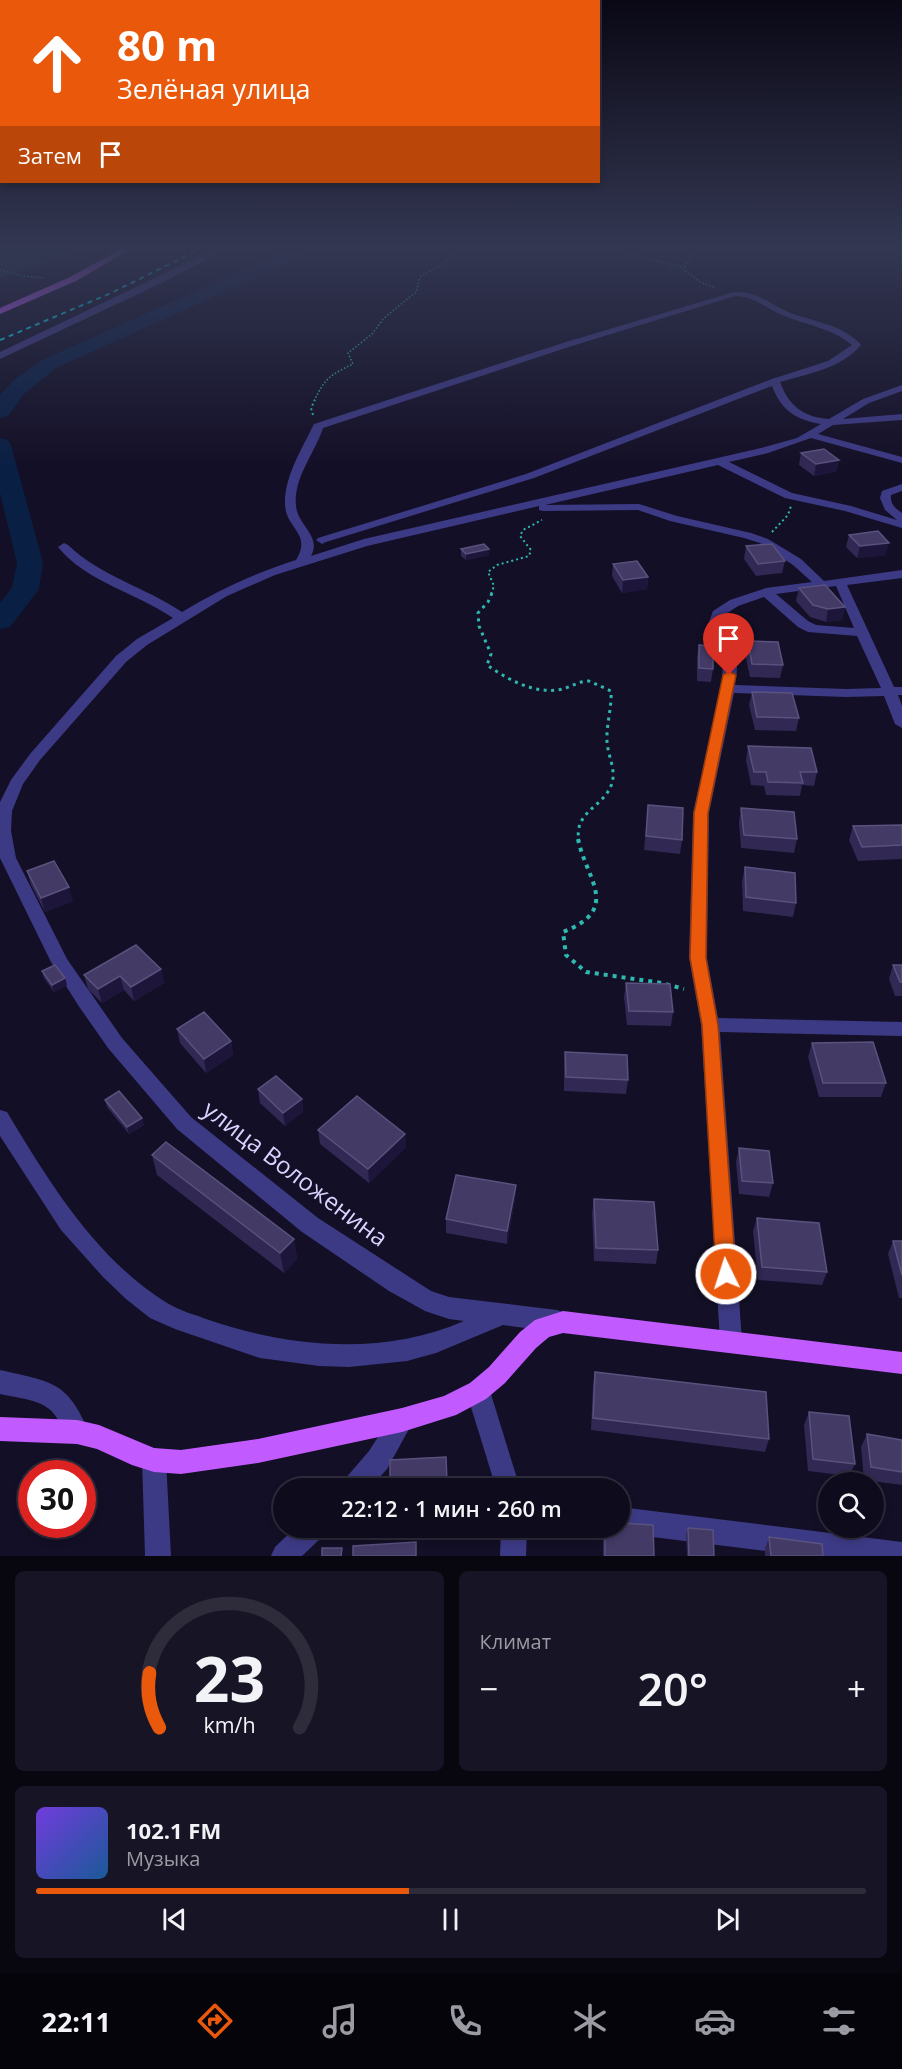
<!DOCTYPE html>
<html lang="ru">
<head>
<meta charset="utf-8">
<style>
	body { margin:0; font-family:"Open Sans",sans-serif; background:#171425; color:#f1f3f6; height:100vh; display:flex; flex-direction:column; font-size:22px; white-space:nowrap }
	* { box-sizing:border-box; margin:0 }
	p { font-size:20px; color:#9b9ba3 }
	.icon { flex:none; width:33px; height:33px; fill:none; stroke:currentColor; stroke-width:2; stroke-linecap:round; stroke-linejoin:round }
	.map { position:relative; height:1556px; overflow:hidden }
	.sheet { display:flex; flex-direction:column; gap:15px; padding:15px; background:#08060f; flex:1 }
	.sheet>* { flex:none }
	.hud { position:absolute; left:0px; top:0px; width:600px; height:183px; box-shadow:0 3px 9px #0003,0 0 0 2px #2e2b3b; background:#ea580c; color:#fff; overflow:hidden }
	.controls { position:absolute; left:818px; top:1472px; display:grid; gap:12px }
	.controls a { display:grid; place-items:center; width:66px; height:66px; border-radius:50%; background:#0e0b1c; box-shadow:0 3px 9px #0003,0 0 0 2px #2e2b3b; font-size:30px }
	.speed { position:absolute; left:18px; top:1460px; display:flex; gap:12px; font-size:30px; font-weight:700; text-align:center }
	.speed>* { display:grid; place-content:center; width:78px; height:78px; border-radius:50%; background:#0e0b1c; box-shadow:0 3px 9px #0003,0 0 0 2px #2e2b3b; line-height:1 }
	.speed .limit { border:9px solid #d22; background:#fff; color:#111 }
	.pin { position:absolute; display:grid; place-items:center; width:51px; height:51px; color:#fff; margin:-62px -26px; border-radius:50% 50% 50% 0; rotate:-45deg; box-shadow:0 0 6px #0007 }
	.pin .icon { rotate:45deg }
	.me { position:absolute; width:66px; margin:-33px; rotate:356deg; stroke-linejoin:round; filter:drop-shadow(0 0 4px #0008) }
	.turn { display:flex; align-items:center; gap:21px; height:126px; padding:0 18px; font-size:27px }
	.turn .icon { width:78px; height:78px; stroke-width:2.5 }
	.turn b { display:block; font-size:42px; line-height:51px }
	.then { display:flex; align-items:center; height:57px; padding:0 18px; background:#0003; gap:12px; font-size:22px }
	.big { font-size:45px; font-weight:600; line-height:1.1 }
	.sheet .card { flex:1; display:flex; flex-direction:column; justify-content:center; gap:9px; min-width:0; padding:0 21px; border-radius:9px; background:#171425 }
	.sheet .dial { align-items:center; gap:0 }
	.dial svg { height:156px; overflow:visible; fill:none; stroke:#2e2b3b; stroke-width:7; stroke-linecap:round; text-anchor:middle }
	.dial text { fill:#f1f3f6; stroke:none }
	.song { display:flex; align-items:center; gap:18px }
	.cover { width:72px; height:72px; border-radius:9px; background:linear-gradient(135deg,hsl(260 70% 55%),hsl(210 70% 35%)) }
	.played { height:6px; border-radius:3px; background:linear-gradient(90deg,#ea580c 45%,#2e2b3b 45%) }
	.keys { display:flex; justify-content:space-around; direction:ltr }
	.heat { display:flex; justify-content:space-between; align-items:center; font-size:33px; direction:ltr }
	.sheet .tiles { flex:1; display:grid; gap:15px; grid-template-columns:1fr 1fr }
	.card:last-child { grid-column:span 2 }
	.trip { position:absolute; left:273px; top:1478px; width:357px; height:60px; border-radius:30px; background:#0e0b1c; box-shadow:0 3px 9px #0003,0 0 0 2px #2e2b3b; font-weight:600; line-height:60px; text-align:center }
	.dock { display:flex; height:96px; justify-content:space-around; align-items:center; background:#06040b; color:#9b9ba3 }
	.dock .icon { width:42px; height:42px }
	.dock .selected { color:#ea580c }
	.dock b { font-size:27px; color:#f1f3f6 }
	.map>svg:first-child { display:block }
	.green { fill:#12302f }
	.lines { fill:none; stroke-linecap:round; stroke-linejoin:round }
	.river { fill:#0a1f44; fill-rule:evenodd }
	.path-far3 { stroke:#2fb8b0; stroke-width:1.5; stroke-dasharray:1.5 2; stroke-linecap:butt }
	.path-far2 { stroke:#2fb8b0; stroke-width:2; stroke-dasharray:2 3; stroke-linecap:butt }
	.path-far1 { stroke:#2fb8b0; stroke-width:3; stroke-dasharray:3 4.5; stroke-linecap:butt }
	.path { stroke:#2fb8b0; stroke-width:4; stroke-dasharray:4 5; stroke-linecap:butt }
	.minor { fill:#3d3a85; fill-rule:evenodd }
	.major { fill:#c25bff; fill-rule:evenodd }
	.rail { stroke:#00e5ff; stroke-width:2; stroke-dasharray:5 4.5; stroke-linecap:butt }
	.wall { fill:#312854 }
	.shaded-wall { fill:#1d163a }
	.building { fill:#433a66; stroke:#5a527e; stroke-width:1.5 }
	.route { fill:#ea580c; stroke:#983908; stroke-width:1.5 }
	.labels { text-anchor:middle; stroke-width:6; stroke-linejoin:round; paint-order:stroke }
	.near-street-label { font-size:24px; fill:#d9d4ff; stroke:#130f26 }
</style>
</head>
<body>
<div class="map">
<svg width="902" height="1556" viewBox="0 0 902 1556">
	<rect width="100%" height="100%" fill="#130f26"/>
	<!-- green -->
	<polygon class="green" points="0,249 85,249 0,278"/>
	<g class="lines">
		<!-- river -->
		<g class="river">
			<polygon points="291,249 313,249 311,253 56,368 23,395 8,416 0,418 0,395 14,380 42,360"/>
			<polygon points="0,438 8,440 11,445 43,563 39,589 10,627 0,629 0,603 12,588 17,563 0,493"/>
		</g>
		<!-- path-far3 -->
		<g class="path-far3">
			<polyline points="605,249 682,267"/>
			<polyline points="698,249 683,269 700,282 716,288"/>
			<polyline points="0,270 23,276 45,278"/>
			<path d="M314 401C325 378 330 375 353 364L348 353 372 334 384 318 416 292 420 277 447 261 452 249"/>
		</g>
		<!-- path-far2 -->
		<g class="path-far2">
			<polyline points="313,415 311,408 315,400"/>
			<polyline points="772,532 788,515 791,506"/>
			<polyline points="491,594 494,586 488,572 497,565 529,556 531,550 520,536 523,530 542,520"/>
		</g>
		<!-- path-far1 -->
		<path class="path-far1" d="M492 593 488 602 478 613 479 626 491 654 487 665C507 679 532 693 557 690 569 689 577 681 589 681L611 691C612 708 606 725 607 742 608 756 616 769 612 783 605 807 573 811 579 841"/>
		<!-- path -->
		<path class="path" d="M578 839C586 879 622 909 563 932L566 955 586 972 662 983 684 989"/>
		<!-- minor -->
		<g class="minor">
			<polygon points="216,249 226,249 170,279 0,359 0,352"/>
			<polygon points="889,249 898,249 902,252 902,258"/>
			<path d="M734 292C755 291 768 302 786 311 811 322 842 323 861 345 842 368 808 374 780 382 789 406 803 417 829 419L863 399 902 385V391L869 403 843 419 902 414V420L833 425 818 434 902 457V463L811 438 768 453 729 462 792 493 851 506 897 520 885 510 880 498 882 491 902 484V491L891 495C890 504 895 508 902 513V528L845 511 785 498 718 465 545 505 639 504 677 516 751 533 768 539 801 559 824 581 902 570V578L847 585 894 687H902V695H898L902 706V728L895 724 884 696 846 697 734 693 709 813 707 958 718 1018 902 1022V1036L720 1032 742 1341 739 1349 731 1352 723 1349 720 1341 701 1025 689 958 693 813 721 689 723 665 709 622 713 611 730 600 766 588 812 582 793 565 760 543 744 538 670 521 638 510 543 511 539 510V506L367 546 275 575 227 596 147 645 126 662 40 760 23 784 12 811 11 831 16 858 67 959 122 1038 191 1117 318 1218 431 1291 449 1297 557 1310 565 1313 568 1321 565 1329 557 1332 503 1325 436 1353 407 1361 349 1367 319 1366 260 1358 175 1329 150 1318 126 1299 103 1277 61 1230 0 1136V1110L7 1112C49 1182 96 1259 167 1303 180 1311 196 1315 209 1320 290 1348 384 1356 464 1321L449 1319 425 1311 389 1291 302 1232 177 1129 108 1048 78 1005 51 962 0 858V802L11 780 30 754 116 656 137 639 173 618C137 593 86 582 58 547L64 543 68 545C100 576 145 587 182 612 218 590 255 573 296 560 313 532 284 529 285 502 285 475 303 447 314 424L566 342ZM735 296C754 296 766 308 782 315 806 325 832 328 852 345L828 361 772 379 526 474 318 538 316 540 322 544 326 542 534 478 772 386C781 410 796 420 821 424L797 438 761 448 364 539 311 556C322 536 298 526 296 506 293 478 315 453 323 428L572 346ZM836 586 854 628 816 625 808 621 776 594ZM764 597 798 627 808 632 857 636 881 688 846 689 735 685C736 679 737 672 737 666 735 649 719 633 723 616L738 606Z"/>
			<path d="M0 1370C51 1382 67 1380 89 1432L86 1441 77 1444C63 1438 63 1425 54 1414 43 1399 17 1398 0 1394Z"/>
			<polygon points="478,1379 486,1383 490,1391 520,1488 496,1488 466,1391 470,1383"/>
			<polygon points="402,1408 410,1412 414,1420 387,1469 370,1488 342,1488 345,1479 369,1451 394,1412"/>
			<polygon points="154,1448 163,1451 166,1460 171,1556 145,1556 142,1460 145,1451"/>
			<polygon points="620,1507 902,1542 902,1556 807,1556 620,1533 610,1527 620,1527"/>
			<polygon points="296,1527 327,1527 323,1536 302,1556 271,1556 275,1547"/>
			<polygon points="501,1527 527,1527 526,1556 500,1556"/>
		</g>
		<!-- major -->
		<g class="major">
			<polygon points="121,249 131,249 76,281 0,314 0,308 70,277"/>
			<polygon points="563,1311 902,1352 902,1374 563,1333 549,1337 536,1348 505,1383 486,1399 456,1415 402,1432 258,1463 181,1474 154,1472 132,1465 97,1449 77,1444 0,1441 0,1417 77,1420 99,1425 154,1448 181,1450 258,1439 402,1408 444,1396 470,1383 489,1367 520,1332 535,1320"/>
		</g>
		<!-- rail -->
		<polyline class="rail" points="0,340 111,293 200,249"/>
	</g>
	<!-- wall -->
	<g class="wall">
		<polygon points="801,453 837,471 814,476 799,465"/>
		<polygon points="849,535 886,555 857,558 846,547"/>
		<polygon points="746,546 785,561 782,573 756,576 744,559"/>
		<polygon points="461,549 489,555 466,560 461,556"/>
		<polygon points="613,564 648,577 647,589 622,593 612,576"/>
		<polygon points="799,588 845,607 842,620 826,622 810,617 796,601"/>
		<polygon points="748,641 783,665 780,678 750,677 745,654"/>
		<polygon points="699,645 713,669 711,682 697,681 697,658"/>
		<polygon points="752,692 799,718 796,731 755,730 749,705"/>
		<polygon points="748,746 817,772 814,786 802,785 800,796 766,795 764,786 751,785 746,760"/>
		<polygon points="648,805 682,840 680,854 644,850"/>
		<polygon points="741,808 797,839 794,853 741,848 739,822"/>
		<polygon points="902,825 902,859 858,861 849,840 853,826"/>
		<polygon points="745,867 796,903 793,917 743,911 742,881"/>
		<polygon points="27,871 73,901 45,912 31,885"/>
		<polygon points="893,965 902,965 902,996 895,996 889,979"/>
		<polygon points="161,969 164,983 134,1001 124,990 102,1003 88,989 84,975"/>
		<polygon points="42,971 65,978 67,985 54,992 44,978"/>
		<polygon points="626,983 673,1012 671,1026 627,1025 624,997"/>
		<polygon points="177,1029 231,1041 233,1055 206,1073 180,1043"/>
		<polygon points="812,1043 886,1083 881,1097 819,1097 808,1057"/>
		<polygon points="565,1052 628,1080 626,1094 564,1091 564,1066"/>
		<polygon points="258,1089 302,1099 303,1112 285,1126 260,1103"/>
		<polygon points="105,1100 142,1118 144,1125 129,1134 107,1107"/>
		<polygon points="318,1130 405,1134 406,1147 369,1183 320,1144"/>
		<polygon points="739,1148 773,1183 769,1197 739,1194 736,1162"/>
		<polygon points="152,1155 294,1239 297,1259 284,1273 157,1175"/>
		<polygon points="516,1185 515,1199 507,1244 446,1233 446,1219"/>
		<polygon points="594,1199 658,1250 656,1264 594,1261 592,1213"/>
		<polygon points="757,1218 827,1272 822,1285 758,1280 753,1231"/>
		<polygon points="893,1241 902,1241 902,1298 899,1298 888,1254"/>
		<polygon points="595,1372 769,1439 765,1452 591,1430 593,1385"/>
		<polygon points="809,1412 855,1464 849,1476 808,1471 804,1425"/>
		<polygon points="867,1434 902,1440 902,1485 864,1480 861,1447"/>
		<polygon points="446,1457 447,1488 391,1488 390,1460"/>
		<polygon points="604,1527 620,1527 654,1556 603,1556 603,1533"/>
		<polygon points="688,1528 714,1556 687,1556 686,1534"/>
		<polygon points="769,1537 823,1556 765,1556 765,1549"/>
	</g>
	<!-- shaded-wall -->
	<g class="shaded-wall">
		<polygon points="839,460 837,471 814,476 816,464"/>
		<polygon points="889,543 886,555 857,558 860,546"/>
		<polygon points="489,549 489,555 466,560 466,554"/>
		<polygon points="648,577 647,589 622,593 623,580"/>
		<polygon points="845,607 842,620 826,622 828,609"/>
		<polygon points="69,887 73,901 45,912 41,898"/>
		<polygon points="161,969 164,983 134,1001 131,987"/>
		<polygon points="120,976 124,990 102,1003 98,989"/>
		<polygon points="65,978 67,985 54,992 52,985"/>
		<polygon points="231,1041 233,1055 206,1073 204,1059"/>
		<polygon points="302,1099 303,1112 285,1126 283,1113"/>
		<polygon points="142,1118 144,1125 129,1134 127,1127"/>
		<polygon points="405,1134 406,1147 369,1183 368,1169"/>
		<polygon points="516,1185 515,1199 507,1244 507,1231"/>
		<polygon points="294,1239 297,1259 284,1273 280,1253"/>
	</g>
	<!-- building -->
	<g class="building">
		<polygon points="824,449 839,460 816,464 801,453"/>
		<polygon points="878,531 889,543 860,546 849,535"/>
		<polygon points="484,544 489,549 466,554 461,549"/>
		<polygon points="772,544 785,561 758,564 746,546"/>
		<polygon points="637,561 648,577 623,580 613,564"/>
		<polygon points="825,585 845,607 828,609 813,605 799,588"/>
		<polygon points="748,641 778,642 783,665 752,664"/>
		<polygon points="699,645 713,646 713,669 699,668"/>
		<polygon points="752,692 792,693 799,718 757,717"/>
		<polygon points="748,746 811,748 817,772 800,772 803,783 768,782 766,772 754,772"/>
		<polygon points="648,805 683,808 682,840 646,836"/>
		<polygon points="741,808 794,812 797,839 744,835"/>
		<polygon points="902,825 902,845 862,847 853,826"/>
		<polygon points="54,861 69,887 41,898 27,871"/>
		<polygon points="745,867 795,873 796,903 746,897"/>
		<polygon points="136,945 161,969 131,987 120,976 98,989 84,975"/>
		<polygon points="55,965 65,978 52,985 42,971"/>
		<polygon points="893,965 902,965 902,982 900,982"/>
		<polygon points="626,983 670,984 673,1012 629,1011"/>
		<polygon points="204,1012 231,1041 204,1059 177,1029"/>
		<polygon points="873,1042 886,1083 823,1083 812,1043"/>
		<polygon points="565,1052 627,1055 628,1080 566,1077"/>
		<polygon points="276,1076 302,1099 283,1113 258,1089"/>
		<polygon points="119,1091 142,1118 127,1127 105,1100"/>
		<polygon points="357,1096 405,1134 368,1169 318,1130"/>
		<polygon points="166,1142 294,1239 280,1253 152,1155"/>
		<polygon points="739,1148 769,1151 773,1183 742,1181"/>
		<polygon points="456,1175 516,1185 507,1231 446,1219"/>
		<polygon points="594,1199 654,1202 658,1250 596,1248"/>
		<polygon points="757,1218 819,1223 827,1272 762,1267"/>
		<polygon points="893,1241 902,1241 902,1275"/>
		<polygon points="595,1372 766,1392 769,1439 593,1418"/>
		<polygon points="809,1412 849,1416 855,1464 813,1459"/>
		<polygon points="867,1434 902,1440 902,1472 871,1467"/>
		<polygon points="446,1457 447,1481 390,1484 390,1460"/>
		<polygon points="620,1523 653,1525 654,1556 605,1556 605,1527 620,1527"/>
		<polygon points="688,1528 713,1530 714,1556 689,1556"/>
		<polygon points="769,1537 822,1544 823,1556 771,1556"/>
		<polygon points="416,1542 416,1556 353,1556 353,1546"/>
		<polygon points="322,1548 342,1548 341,1556 322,1556"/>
	</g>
	<!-- sky -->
	<linearGradient id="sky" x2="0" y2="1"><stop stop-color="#0a0815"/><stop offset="0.53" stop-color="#333752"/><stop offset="1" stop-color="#333752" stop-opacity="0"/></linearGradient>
	<rect width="902" height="467" fill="url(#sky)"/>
	<!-- route -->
	<polygon class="route" points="729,671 736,675 708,813 706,958 718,1025 736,1274 733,1280 726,1283 719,1280 716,1274 702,1025 690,958 694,813 723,675"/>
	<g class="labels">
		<!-- near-street labels -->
		<g class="near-street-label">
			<text transform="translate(295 1174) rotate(37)" y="8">улица Воложенина</text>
		</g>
	</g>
</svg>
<div class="controls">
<a><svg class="icon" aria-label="search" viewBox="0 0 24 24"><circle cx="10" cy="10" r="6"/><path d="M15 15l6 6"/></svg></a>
</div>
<div class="speed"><div class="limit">30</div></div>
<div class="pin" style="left:729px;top:675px;background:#d93025"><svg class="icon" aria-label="arrive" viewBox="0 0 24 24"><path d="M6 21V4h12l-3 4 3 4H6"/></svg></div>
<svg class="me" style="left:726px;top:1274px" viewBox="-20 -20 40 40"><circle r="17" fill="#ea580c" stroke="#fff" stroke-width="3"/><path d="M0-11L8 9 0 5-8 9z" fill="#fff"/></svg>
<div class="trip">22:12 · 1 мин · 260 m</div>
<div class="hud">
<div class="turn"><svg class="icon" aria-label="ahead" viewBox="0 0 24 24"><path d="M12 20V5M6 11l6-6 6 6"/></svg><div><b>80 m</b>Зелёная улица</div></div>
<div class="then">Затем<svg class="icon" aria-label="arrive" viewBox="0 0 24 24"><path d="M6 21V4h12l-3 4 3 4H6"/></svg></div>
</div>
</div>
<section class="sheet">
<div class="tiles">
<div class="card dial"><svg viewBox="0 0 100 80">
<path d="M14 69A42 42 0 1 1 86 69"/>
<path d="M14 69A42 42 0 0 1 9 41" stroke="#ea580c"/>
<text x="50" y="56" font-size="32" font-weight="700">23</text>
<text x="50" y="72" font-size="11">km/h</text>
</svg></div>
<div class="card"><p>Климат</p>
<div class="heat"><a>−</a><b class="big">20°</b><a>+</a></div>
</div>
<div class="card">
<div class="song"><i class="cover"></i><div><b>102.1 FM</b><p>Музыка</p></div></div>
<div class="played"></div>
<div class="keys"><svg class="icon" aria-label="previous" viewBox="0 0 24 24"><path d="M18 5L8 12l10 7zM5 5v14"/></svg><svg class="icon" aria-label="pause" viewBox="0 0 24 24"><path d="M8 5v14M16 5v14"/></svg><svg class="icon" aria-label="next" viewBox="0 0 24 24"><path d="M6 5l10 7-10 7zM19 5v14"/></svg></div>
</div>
</div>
</section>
<nav class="dock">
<b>22:11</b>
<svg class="icon selected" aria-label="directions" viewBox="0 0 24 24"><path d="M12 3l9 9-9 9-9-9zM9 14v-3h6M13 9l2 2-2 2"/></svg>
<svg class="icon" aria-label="music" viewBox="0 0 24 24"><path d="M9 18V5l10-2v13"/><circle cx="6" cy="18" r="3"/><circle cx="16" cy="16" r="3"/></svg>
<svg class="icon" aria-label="phone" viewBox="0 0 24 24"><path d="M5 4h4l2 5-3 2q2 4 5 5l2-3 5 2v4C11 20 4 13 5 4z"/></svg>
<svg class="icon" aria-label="climate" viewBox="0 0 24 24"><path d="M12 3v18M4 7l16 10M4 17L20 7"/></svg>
<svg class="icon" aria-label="car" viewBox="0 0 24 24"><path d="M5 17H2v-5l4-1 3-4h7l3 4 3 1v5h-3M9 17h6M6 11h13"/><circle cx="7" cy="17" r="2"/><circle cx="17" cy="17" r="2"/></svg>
<svg class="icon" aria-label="filters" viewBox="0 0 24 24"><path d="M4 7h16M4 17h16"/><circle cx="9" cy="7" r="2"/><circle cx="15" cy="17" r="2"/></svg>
</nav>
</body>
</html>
